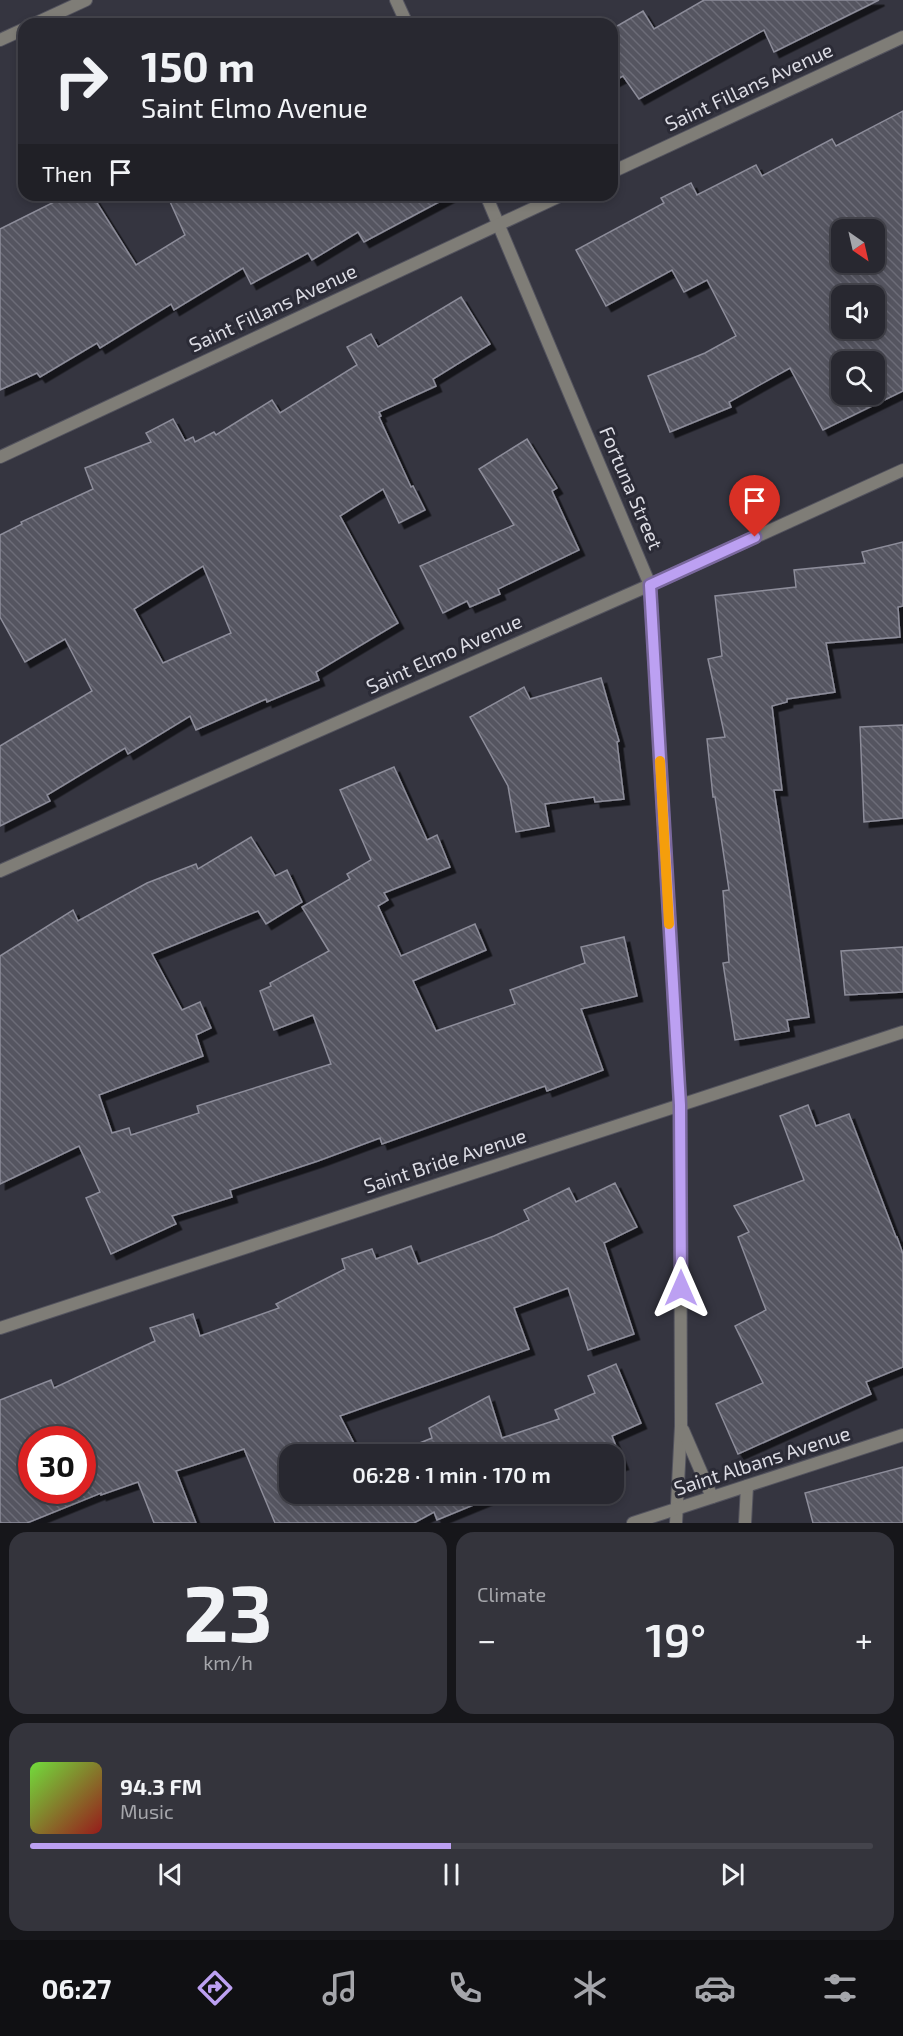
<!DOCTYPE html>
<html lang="en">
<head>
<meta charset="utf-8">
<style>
	body { margin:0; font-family:"Exo 2",sans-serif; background:#34343c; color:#f1f3f6; height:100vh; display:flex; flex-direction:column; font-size:22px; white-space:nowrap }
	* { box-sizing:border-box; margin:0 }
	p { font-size:20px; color:#a5a6ab }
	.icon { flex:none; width:33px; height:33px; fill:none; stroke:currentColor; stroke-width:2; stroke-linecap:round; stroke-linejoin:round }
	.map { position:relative; height:1523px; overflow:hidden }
	.side { display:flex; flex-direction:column; gap:9px; padding:9px; background:#16161a; flex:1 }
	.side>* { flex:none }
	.guide { position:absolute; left:18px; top:18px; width:600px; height:183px; border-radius:18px; box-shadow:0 3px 9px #0003,0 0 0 2px #44444c; background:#282830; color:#f1f3f6; overflow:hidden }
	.needle { width:39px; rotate:146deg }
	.fabs { position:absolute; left:831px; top:219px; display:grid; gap:12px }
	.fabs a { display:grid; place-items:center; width:54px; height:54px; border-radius:12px; background:#282830; box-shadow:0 3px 9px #0003,0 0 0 2px #44444c; font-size:30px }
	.speed { position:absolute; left:18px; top:1426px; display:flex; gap:12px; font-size:30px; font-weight:700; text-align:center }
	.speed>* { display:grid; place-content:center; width:78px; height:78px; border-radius:50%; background:#282830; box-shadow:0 3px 9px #0003,0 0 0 2px #44444c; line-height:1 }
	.speed .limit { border:9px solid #d22; background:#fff; color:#111 }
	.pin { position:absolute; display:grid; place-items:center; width:51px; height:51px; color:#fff; margin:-62px -26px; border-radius:50% 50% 50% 0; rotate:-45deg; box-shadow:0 0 6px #0007 }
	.pin .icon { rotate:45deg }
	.me { position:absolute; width:66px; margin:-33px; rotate:0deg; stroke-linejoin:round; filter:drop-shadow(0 0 4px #0008) }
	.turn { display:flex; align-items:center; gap:21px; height:126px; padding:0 24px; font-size:27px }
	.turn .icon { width:78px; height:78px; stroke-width:2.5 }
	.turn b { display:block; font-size:42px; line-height:51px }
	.then { display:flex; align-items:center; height:57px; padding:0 24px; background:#0003; gap:12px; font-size:22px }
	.big { font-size:45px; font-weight:600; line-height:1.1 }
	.side .card { flex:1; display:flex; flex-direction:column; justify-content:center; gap:9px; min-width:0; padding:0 21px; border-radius:18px; background:#34343c }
	.side .dial { align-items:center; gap:0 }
	.dial b { font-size:78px; line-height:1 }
	.song { display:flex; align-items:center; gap:18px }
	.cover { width:72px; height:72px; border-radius:9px; background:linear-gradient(135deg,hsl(100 70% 55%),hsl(0 70% 35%)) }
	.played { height:6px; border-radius:3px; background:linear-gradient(90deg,#bca0f2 50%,#44444c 50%) }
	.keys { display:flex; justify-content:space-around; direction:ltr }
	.heat { display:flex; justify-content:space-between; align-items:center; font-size:33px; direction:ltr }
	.side .tiles { flex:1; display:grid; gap:9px; grid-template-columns:1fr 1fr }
	.card:last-child { grid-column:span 2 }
	.trip { position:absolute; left:279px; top:1444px; width:345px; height:60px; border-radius:18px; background:#282830; box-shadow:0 3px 9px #0003,0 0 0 2px #44444c; font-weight:600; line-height:60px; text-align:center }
	.menu { display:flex; height:96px; justify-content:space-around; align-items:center; background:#101013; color:#a5a6ab }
	.menu .icon { width:42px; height:42px }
	.menu .active { color:#bca0f2 }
	.menu b { font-size:27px; color:#f1f3f6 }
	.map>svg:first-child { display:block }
	.building { fill:url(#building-back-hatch); stroke:#8d8d9a; stroke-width:1.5; fill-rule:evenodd; filter:url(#shadow) }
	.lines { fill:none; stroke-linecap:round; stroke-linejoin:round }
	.lane-casing { stroke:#53535e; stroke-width:14 }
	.street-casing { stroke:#53535e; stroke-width:14 }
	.lane { stroke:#7f7d77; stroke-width:12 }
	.street { stroke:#7f7d77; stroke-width:12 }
	.route-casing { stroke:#7a689d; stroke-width:15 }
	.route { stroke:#bca0f2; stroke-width:10 }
	.slow { stroke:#f59e0b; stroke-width:10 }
	.labels { text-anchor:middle; stroke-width:6; stroke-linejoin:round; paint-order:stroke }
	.street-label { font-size:20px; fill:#dcdce4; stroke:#2b2b36 }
</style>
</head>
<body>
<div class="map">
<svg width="903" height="1523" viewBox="0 0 903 1523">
	<defs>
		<pattern id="building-back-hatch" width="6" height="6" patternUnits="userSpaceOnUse" patternTransform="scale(1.5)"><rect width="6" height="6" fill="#545460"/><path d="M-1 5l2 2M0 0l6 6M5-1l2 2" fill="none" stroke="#6c6c77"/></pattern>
		<filter id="shadow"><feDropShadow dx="5.5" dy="5.5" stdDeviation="0" flood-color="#0009"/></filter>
	</defs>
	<rect width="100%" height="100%" fill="#353540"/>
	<!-- building -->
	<g class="building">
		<polygon points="704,0 879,0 774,52 764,30 639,99 623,76 612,82 612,29 643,11 654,29"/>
		<path d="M903 111V391L823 430 790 368 729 402 731 407 670 432 648 376 705 353 736 336 707 280 684 292 672 270 606 306 576 250 664 203 661 198 691 183 697 195 756 165 762 176 832 139 836 146ZM842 230H874V262H842ZM842 296H874V328H842ZM842 362H874V394H842Z"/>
		<polygon points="68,195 92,195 136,265 185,235 167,195 452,195 364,242 358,232 312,260 308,253 251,284 243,268 174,310 171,304 100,348 97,343 40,377 37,373 0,390 0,229"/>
		<path d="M461 297 490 344 433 379 436 386 379 412 381 416 379 417 411 487 413 486 425 510 399 523 383 489 340 516 398 623 316 672 319 680 267 702 266 699 196 730 190 716 128 754 125 748 47 795 50 801 0 826V746L92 691 65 639 25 662 0 617V535L22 524 21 522 93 489 85 468 151 442 146 433 173 419 185 441 193 437 195 442 214 432 216 435 272 400 280 413 357 365 347 347 371 334 378 347ZM203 566 231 633 163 663 134 609Z"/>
		<polygon points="527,439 557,488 552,491 579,550 498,589 500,594 470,607 467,601 443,613 420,566 514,525 479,469"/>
		<polygon points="903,542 903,606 898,607 900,637 826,643 835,692 787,699 787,702 772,706 782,790 774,790 809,1017 787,1020 789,1031 735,1040 723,963 729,962 723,891 729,890 715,797 713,797 707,739 725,737 708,659 722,656 715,596 796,587 794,570 865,563 862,552"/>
		<polygon points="601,678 619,741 617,742 624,799 595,802 594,797 545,804 549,826 516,832 508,786 470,717 524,687 530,699"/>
		<polygon points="903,725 903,818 864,822 860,727"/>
		<polygon points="394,767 427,840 437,835 450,867 384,893 388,900 378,906 401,956 475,924 486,950 413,981 436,1031 515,1004 510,990 585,963 581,947 624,937 637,996 581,1009 603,1070 547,1091 545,1086 382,1144 380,1138 318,1161 230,1190 232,1197 172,1216 176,1224 111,1254 86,1198 100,1192 79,1146 0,1184 0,956 73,910 78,921 147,883 196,864 198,869 251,837 275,876 287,870 302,902 266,924 258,911 152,954 182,1010 200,1002 211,1028 196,1035 203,1056 99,1095 112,1133 129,1128 131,1135 199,1113 197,1106 331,1064 313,1015 274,1030 260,991 271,986 270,983 329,951 302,907 350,879 347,874 371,860 340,790"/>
		<polygon points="903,947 903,992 845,995 841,951"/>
		<polygon points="808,1105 816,1126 849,1114 896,1237 897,1237 903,1254 903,1367 866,1382 871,1394 738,1454 716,1404 763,1383 735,1326 766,1310 738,1237 749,1232 734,1206 804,1180 780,1116"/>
		<path d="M615 1183 637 1227 604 1243 634 1334 588 1350 568 1288 514 1308 529 1349 340 1416 360 1455H290V1494H500L437 1520 434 1512 414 1523H275L244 1449 176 1471 196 1523H154L138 1482 101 1495V1493L27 1523H0V1400L51 1380 54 1388 155 1341 150 1328 193 1314 200 1336 279 1308 276 1304 345 1269 342 1259 372 1249 376 1259 411 1246 418 1264 494 1236 529 1220 524 1210 569 1188 576 1202ZM32 1440H82V1491H32Z"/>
		<polygon points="616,1364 641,1423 612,1436 623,1464 614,1467 614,1455 390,1455 432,1438 429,1428 489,1396 502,1438 559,1419 555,1410 595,1393 588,1376"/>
		<polygon points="903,1467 903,1523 813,1523 805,1493"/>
	</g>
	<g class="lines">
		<!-- lane casing -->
		<g class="lane-casing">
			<polyline id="lane" points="745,1523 747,1486"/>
		</g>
		<!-- street casing -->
		<g class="street-casing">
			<g id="street">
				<polyline points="396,0 407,24"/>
				<polyline points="34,24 86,0"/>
				<polyline points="0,40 24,29"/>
				<polyline points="612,172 903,37"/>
				<polyline points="486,195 650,585 680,1105 681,1426 676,1523"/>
				<polyline points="0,457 562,195"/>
				<polyline points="0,871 650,585 903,470"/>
				<polyline points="0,1328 903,1032"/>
				<polyline points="683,1430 712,1497"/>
				<polyline points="633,1523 903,1435"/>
			</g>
		</g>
		<!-- lane -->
		<use href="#lane" class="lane"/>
		<!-- street -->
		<use href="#street" class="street"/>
	</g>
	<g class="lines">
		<!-- route casing -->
		<g class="route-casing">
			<polyline id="route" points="681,1288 680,1105 650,585 755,537"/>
		</g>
		<!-- route -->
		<use href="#route" class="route"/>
		<!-- slow -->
		<polyline class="slow" points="660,761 669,924"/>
	</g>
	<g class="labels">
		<!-- street labels -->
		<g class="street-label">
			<text transform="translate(749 87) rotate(-25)" y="7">Saint Fillans Avenue</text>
			<text transform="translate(273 308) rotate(-25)" y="7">Saint Fillans Avenue</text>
			<text transform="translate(631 488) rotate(67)" y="7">Fortuna Street</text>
			<text transform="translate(444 654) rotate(-24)" y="7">Saint Elmo Avenue</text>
			<text transform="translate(445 1161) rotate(-18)" y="7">Saint Bride Avenue</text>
			<text transform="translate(762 1461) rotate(-18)" y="7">Saint Albans Avenue</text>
		</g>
	</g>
</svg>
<div class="fabs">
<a><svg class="needle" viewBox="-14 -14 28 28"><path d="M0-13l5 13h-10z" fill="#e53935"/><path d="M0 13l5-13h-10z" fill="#a5a6ab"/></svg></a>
<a><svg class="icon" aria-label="sound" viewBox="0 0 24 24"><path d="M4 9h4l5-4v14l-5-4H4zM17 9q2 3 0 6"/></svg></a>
<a><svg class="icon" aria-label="search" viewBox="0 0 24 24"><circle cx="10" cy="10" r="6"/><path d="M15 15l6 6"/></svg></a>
</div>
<div class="speed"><div class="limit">30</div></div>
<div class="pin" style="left:755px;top:537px;background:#d93025"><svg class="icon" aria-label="arrive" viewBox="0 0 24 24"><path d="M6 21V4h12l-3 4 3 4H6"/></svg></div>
<svg class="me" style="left:681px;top:1288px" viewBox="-20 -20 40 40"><path d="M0-17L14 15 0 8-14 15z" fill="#bca0f2" stroke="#fff" stroke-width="4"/></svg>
<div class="trip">06:28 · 1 min · 170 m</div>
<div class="guide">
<div class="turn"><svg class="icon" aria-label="right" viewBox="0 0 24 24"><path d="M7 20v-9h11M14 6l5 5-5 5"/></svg><div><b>150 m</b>Saint Elmo Avenue</div></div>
<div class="then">Then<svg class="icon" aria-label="arrive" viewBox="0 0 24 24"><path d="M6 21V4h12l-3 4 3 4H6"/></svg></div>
</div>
</div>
<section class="side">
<div class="tiles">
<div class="card dial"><b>23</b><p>km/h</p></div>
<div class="card"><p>Climate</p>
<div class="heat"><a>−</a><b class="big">19°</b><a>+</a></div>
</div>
<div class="card">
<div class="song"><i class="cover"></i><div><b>94.3 FM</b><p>Music</p></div></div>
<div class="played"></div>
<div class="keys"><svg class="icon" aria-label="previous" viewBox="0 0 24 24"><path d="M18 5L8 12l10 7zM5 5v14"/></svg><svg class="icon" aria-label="pause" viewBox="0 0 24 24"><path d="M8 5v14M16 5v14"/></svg><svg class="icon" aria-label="next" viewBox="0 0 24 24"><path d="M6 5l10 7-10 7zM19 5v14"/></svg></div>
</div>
</div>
</section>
<nav class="menu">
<b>06:27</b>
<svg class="icon active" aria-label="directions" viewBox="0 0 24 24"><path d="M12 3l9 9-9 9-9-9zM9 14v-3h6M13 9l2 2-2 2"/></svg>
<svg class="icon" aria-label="music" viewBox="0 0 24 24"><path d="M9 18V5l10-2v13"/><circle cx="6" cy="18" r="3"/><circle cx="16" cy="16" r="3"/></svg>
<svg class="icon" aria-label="phone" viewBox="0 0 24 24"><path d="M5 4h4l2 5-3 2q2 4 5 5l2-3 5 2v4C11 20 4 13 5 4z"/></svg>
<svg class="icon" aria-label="climate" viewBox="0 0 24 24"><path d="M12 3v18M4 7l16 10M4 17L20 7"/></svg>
<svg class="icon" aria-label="car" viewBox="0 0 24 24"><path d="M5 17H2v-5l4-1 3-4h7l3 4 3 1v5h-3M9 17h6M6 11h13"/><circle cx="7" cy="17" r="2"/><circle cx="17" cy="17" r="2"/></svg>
<svg class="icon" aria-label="filters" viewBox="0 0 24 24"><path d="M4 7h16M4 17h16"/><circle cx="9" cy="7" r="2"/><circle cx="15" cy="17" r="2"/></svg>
</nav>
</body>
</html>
